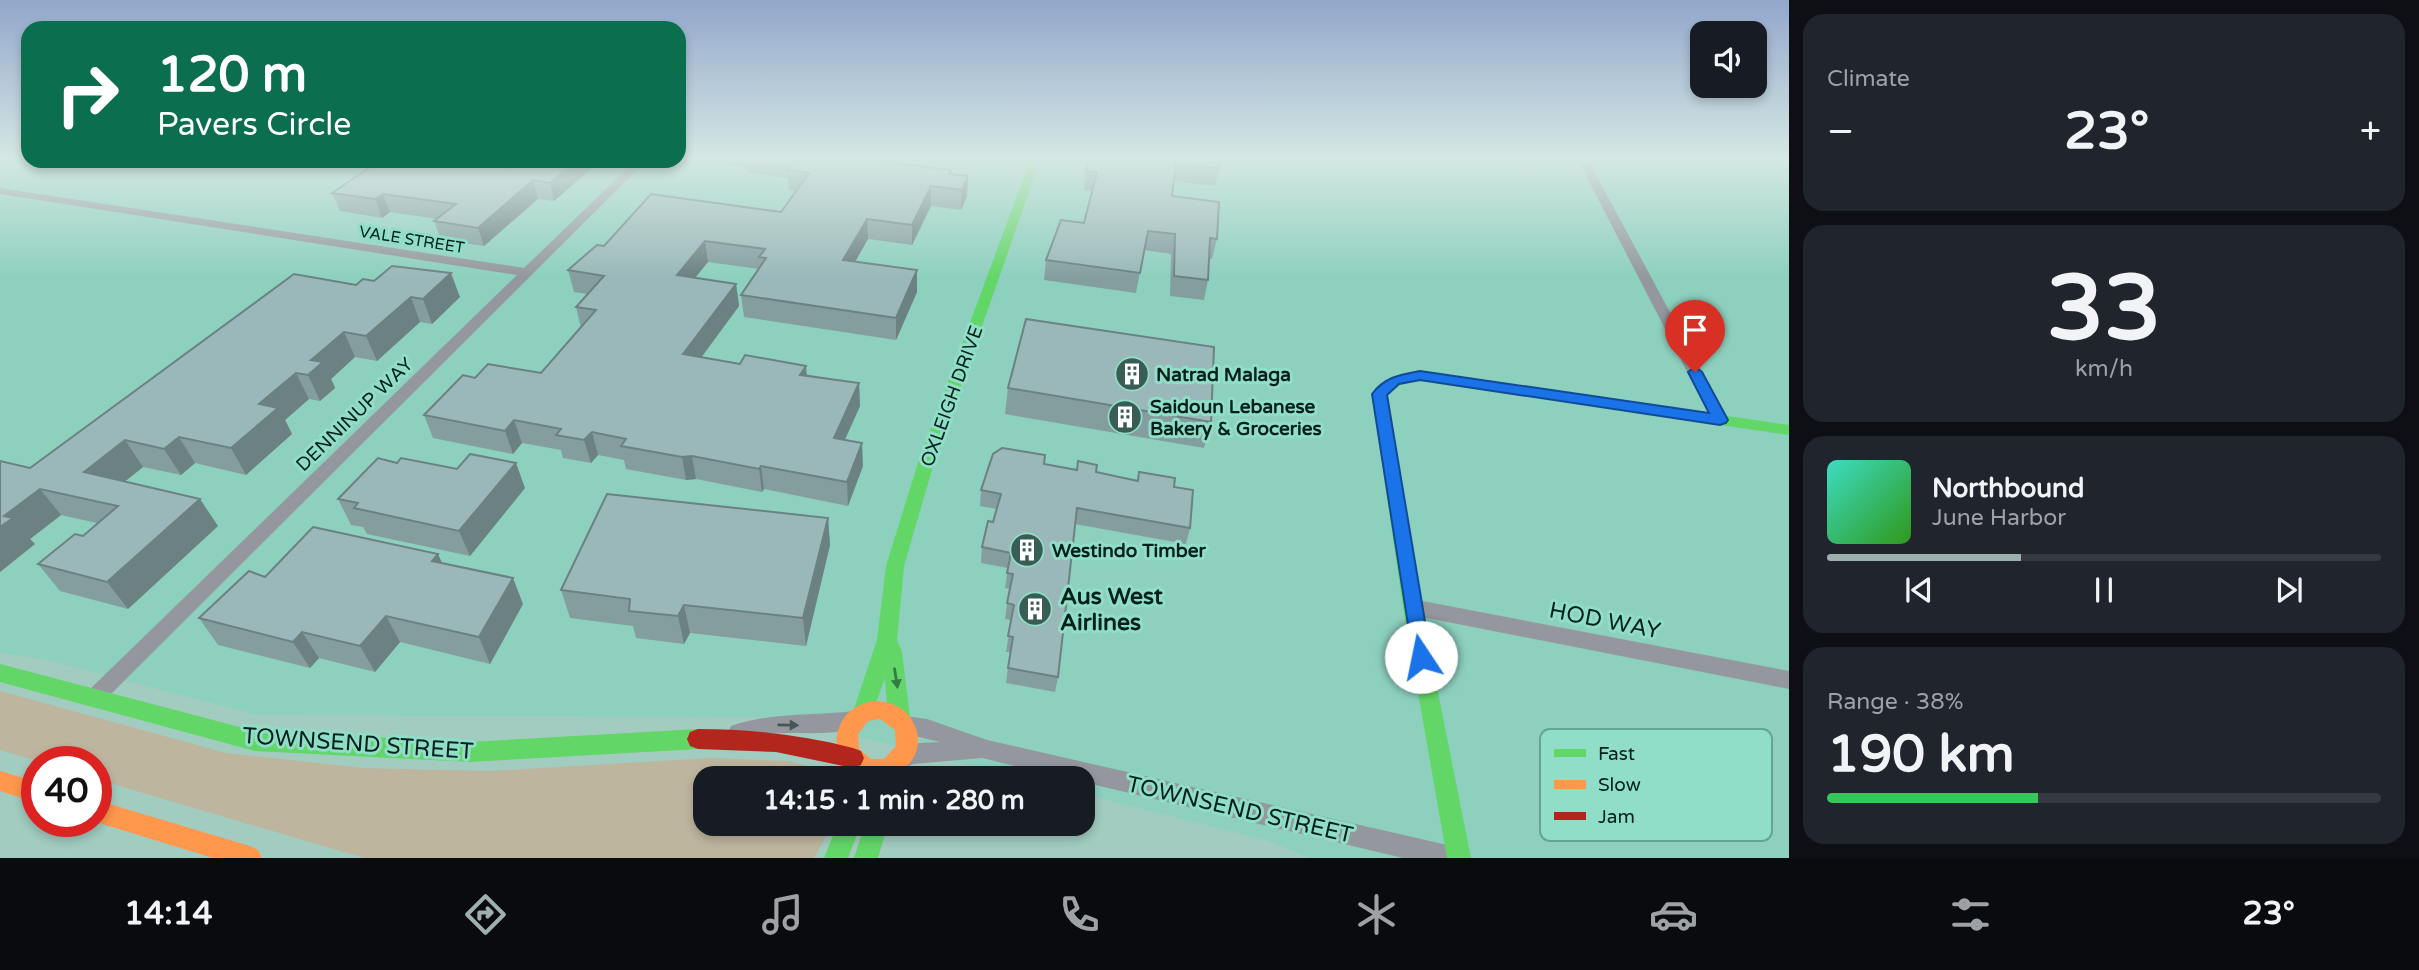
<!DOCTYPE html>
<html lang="en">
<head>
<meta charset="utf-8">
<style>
	body { margin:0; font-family:"Varela Round",sans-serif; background:#20242c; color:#f1f3f6; height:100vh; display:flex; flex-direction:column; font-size:26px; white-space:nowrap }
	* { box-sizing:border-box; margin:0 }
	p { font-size:23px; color:#9ea1a6 }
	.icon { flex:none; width:38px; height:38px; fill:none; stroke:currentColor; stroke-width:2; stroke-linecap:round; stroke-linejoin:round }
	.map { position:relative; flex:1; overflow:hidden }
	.sheet { display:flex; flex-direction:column; gap:14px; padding:14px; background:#0d0f14; width:630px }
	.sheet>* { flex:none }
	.guide { position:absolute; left:21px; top:21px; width:665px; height:147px; border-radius:21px; box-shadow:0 4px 10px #0003; background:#0b6e4f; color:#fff; overflow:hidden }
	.buttons { position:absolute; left:1690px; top:21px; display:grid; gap:14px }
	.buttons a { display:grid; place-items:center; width:77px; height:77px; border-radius:14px; background:#171b24; box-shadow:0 4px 10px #0003; font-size:35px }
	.speed { position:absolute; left:21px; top:746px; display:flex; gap:14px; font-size:35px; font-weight:700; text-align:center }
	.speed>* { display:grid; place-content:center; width:91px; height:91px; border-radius:50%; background:#171b24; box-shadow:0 4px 10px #0003; line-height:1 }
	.speed .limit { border:10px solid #d22; background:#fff; color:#111 }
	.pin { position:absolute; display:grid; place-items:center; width:60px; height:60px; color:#fff; margin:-72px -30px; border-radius:50% 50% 50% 0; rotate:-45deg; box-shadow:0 0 7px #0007 }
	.pin .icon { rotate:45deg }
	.me { position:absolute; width:77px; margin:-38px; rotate:349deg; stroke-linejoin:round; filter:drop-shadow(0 0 5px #0008) }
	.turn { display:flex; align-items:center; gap:24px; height:147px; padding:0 21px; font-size:32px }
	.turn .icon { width:91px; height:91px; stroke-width:2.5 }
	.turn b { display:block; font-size:49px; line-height:60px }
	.big { font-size:52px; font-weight:800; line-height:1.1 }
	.sheet .tile { flex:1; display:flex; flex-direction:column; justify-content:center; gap:10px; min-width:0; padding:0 24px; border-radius:21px; background:#20242c }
	.sheet .dial { align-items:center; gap:0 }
	.dial b { font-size:91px; line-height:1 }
	.song { display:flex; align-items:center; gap:21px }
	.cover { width:84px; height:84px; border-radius:10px; background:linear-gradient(135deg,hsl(170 70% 55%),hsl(110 70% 35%)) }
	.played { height:7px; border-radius:4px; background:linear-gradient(90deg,#9eb0ad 35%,#363941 35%) }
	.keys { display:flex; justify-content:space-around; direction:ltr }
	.heat { display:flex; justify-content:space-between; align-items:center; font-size:38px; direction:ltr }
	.charge { height:10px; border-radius:5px; background:linear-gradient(90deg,#34c759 38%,#363941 0) }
	.trip { position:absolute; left:693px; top:766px; width:402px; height:70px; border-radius:21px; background:#171b24; box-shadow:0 4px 10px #0003; font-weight:800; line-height:70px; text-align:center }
	.tabs { display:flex; height:112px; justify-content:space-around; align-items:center; background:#090b0e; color:#9ea1a6 }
	.tabs .icon { width:49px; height:49px }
	.tabs .active { color:#9eb0ad }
	.tabs b { font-size:32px; color:#f1f3f6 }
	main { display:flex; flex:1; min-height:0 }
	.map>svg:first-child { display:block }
	.built { fill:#8dd0be }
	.green { fill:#bdb59e }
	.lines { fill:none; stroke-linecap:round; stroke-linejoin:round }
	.street { fill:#94989e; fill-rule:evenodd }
	.fast { fill:#63d668; fill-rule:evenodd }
	.slow { fill:#ff974d; fill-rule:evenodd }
	.jam { fill:#b3261e; fill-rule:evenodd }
	.wall { fill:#849e9f }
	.shaded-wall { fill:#6c8182 }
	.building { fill:#9ab8b9; stroke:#6c8182; stroke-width:2 }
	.oneway { fill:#327c41 }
	.oneway2 { fill:#435755 }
	.route { fill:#1a73e8; stroke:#114b97; stroke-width:2 }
	.labels { text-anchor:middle; stroke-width:6; stroke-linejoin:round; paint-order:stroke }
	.far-street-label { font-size:16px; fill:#01211a; stroke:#90ddc8 }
	.poi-label { font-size:19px; font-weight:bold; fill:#01211a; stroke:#90ddc8; text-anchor:start }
	.street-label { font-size:19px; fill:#01211a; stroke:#90ddc8 }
	.near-poi-label { font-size:23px; font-weight:bold; fill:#01211a; stroke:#90ddc8; text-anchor:start }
	.near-street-label { font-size:23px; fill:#01211a; stroke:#90ddc8 }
	.key { fill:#90ddc8; stroke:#65a594; stroke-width:2 }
	.key-label { font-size:19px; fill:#01211a }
</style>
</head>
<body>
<main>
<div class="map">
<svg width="1789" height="858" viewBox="0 0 1789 858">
	<rect width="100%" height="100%" fill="#a2ccc0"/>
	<!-- built -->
	<polygon class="built" points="0,158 28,158 28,161 679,161 679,158 1789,158 1789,858 1310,858 1266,840 1083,794 1083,779 1023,779 783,717 258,715 43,659 0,653"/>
	<!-- green -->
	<polygon class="green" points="0,691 226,753 363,768 489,771 711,758 789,761 821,770 826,779 705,779 705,824 833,824 814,858 364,858 96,779 96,761 38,761 0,750"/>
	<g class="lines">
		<!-- street -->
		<g class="street">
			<polygon points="1577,158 1587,158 1728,420 1726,424 1720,425 1712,420"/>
			<polygon points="635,161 646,161 102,703 95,706 88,703 85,697 88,691 517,275 0,194 0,188 524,268"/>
			<polygon points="1412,599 1789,671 1789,689 1412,615 1405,612 1403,607 1405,602"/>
			<path d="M854 711 861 713 865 720 861 727C831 737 799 731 768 734 755 736 744 744 731 740L728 733 731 726C771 712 813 716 854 711Z"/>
			<path d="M905 716 927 719 987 740 1452 846 1460 850 1464 858H1403L1083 782V779H1068L982 758 913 764 900 770 892 767 889 760C898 741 923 743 940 742L898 732 894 725 898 718Z"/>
		</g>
		<!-- fast -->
		<g class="fast">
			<polygon points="1031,158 1041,158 934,463 904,566 897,640 902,652 910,718 906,725 899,727 892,725 888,718 885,678 869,721 862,724 855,721 852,715 877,640 886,566 918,463"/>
			<polygon points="1420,371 1789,425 1789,435 1420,381 1400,385 1388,395 1421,607 1471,858 1447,858 1403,607 1372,394 1390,378"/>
			<polygon points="0,664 255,731 470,742 698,729 706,732 709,739 706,746 698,749 470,762 255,751 0,682"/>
			<polygon points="838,824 861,824 848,858 824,858"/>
			<polygon points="865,824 888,824 878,858 854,858"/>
		</g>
		<!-- slow -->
		<g class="slow">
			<path d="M871 701C885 700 902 705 910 717 943 766 865 805 842 759 837 748 834 739 839 728 845 712 855 706 871 701ZM880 719 895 730 896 746 884 759H871L859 749 858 734 868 721Z"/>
			<polygon points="0,771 37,782 37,803 0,791"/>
			<polygon points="96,800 250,846 258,850 262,858 213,858 96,822 93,821 96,821"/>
		</g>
		<!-- jam -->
		<path class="jam" d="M698 729C751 729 802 735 853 748L861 751 864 758 861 765 853 768 776 752 698 749 690 746 687 739 690 732Z"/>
	</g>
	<!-- wall -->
	<g class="wall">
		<polygon points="693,158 854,158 951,170 951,174 968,176 967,196 961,210 931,206 912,245 868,239 855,262 917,270 917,292 896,340 744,317 741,295 759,269 708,262 695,278 736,284 739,306 701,357 859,383 860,406 845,440 863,466 848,506 764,489 762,492 696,479 686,480 626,469 624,460 598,455 591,463 563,458 561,450 522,443 513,454 433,438 424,415 475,378 541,373 581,328 576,307 588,294 574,292 568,270 604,246 781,212 796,191 789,190 788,178 749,173 748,167 694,161"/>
		<polygon points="916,158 980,158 977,165"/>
		<polygon points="1220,158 1219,168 1215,186 1174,181 1172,196 1217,239 1212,259 1209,259 1208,280 1204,300 1170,296 1171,254 1144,250 1136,293 1044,280 1046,260 1084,223 1092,191 1084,190 1086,171"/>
		<polygon points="599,162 554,201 538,199 484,246 441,240 434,221 437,219 390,212 382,218 340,211 332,193 425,165"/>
		<polygon points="356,285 460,297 432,324 420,322 377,361 355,357 331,379 335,388 320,401 309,399 285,420 292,434 246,475 195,463 181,475 143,467 124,482 218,526 128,609 60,591 38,564 83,536 97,523 61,515 30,539 35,544 0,572 0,461 30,468"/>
		<polygon points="1008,388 1211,422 1204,448 1005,414"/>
		<polygon points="1044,464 1096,472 1137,481 1139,472 1174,487 1190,528 1186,544 1075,524 1058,677 1055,692 1006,683 1010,652 1006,652 1011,620 1005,619 1009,589 1005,588 1008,568 981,563 982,547 993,522 997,509 980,506 981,490"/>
		<polygon points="525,488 470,556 367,534 363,527 351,525 338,499"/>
		<polygon points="828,518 830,545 806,646 690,633 684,644 636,638 633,626 570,618 561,590"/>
		<polygon points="443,563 523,604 490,664 400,642 375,672 319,658 310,668 218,645 199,618"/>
	</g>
	<!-- shaded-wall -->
	<g class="shaded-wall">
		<polygon points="576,161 599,161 599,162 554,201 550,183"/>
		<polygon points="968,176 967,196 961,210 962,190"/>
		<polygon points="533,180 538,199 484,246 478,228"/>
		<polygon points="931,186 931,206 912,245 912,225"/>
		<polygon points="383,194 390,212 382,218 375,199"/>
		<polygon points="867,219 868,239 844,281 843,260"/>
		<polygon points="705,241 708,262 680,296 677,275"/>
		<polygon points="917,270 917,292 896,340 896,318"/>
		<polygon points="451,273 460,297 432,324 423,299"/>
		<polygon points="736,284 739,306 687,377 683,354"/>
		<polygon points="411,297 420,322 377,361 366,336"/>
		<polygon points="344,332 355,357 331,379 335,388 320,401 308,375 311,360"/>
		<polygon points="806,366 808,388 800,375"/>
		<polygon points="296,373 309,399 285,420 292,434 246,475 231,448 259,404"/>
		<polygon points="859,383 860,406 835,461 834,438"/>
		<polygon points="514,420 522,443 513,454 505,431"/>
		<polygon points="592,432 598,455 591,463 584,440"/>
		<polygon points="179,437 195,463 181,475 164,449"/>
		<polygon points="125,440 143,467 103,499 84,472"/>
		<polygon points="862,443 863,466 848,506 847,482"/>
		<polygon points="692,456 696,479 686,480 682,457"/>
		<polygon points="516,463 525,488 470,556 459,531"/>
		<polygon points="761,466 764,489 762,492 759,469"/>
		<polygon points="40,489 61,515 30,539 35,544 0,572 0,527 4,516"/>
		<polygon points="200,499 218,526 128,609 107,582"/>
		<polygon points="828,518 830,545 806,646 803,618"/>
		<polygon points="438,554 450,580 432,561"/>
		<polygon points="513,578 523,604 490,664 479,637"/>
		<polygon points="684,605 690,633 684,644 678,616"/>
		<polygon points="386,616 400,642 375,672 360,646"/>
		<polygon points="302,632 319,658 310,668 293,642"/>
	</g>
	<!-- building -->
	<g class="building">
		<polygon points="781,158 854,158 951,170 949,174 968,176 962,190 931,186 912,225 867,219 843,260 917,270 896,318 741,295 766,258 759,257 765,249 705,241 677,275 736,284 683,354 740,364 745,355 806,366 800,375 859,383 834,438 862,443 847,482 761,466 759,469 692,456 682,457 621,446 626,439 592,432 584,440 556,435 561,429 514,420 505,431 424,415 463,375 475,378 488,364 541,373 596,310 576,307 604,276 568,270 597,245 604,246 651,194 781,212 809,173 787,170 796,160"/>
		<polygon points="1089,158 1220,158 1219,168 1176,163 1172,196 1219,202 1217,239 1210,238 1208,280 1174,276 1175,234 1148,231 1140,273 1046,260 1061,220 1084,223 1097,172 1086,171"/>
		<polygon points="379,161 397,161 425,165 430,161 576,161 550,183 533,180 478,228 434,221 456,204 383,194 375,199 332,193"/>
		<polygon points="392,266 451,273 423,299 411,297 366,336 344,332 311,360 323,362 308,375 296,373 259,404 278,408 231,448 179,437 164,449 125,440 84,472 200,499 107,582 38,564 75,534 83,536 118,506 40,489 4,516 13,518 0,527 0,461 30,468 294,274 356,285 363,279 374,281"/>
		<polygon points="1026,319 1214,347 1211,422 1008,388"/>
		<polygon points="1002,448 1045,455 1044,464 1077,470 1078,461 1097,465 1096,472 1138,481 1139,472 1175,478 1174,487 1193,490 1190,528 1077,508 1058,677 1008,668 1013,637 1008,636 1014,605 1007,603 1013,574 1007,573 1011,553 982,547 988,521 993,522 1001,494 981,490 993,454"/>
		<polygon points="470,454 516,463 459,531 354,508 358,503 338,499 378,458 397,463 401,458 457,469"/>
		<polygon points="607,494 828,518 803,618 684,605 678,616 629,611 630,599 561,590"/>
		<polygon points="313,527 438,554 432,561 513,578 479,637 386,616 360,646 302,632 293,642 199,618 249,571 265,577"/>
	</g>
	<!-- one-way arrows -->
	<defs><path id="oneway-solid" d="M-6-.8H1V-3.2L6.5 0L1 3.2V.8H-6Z" transform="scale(1.75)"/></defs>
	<use class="oneway" href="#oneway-solid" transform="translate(896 678) rotate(81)"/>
	<use class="oneway2" href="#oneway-solid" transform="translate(788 725) rotate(1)"/>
	<!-- sky -->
	<linearGradient id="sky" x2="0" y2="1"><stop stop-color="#92a7cc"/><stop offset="0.57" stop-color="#d5e8e3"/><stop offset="1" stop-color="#d5e8e3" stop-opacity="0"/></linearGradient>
	<rect width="1789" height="278" fill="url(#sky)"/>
	<!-- route -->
	<path class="route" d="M1695 367 1702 372 1728 420 1726 423 1720 425 1420 380 1399 384 1387 395 1431 657 1428 663 1421 665 1414 663 1372 394C1385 377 1399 375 1420 371L1709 413 1688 372Z"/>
	<!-- icons -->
	<defs>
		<g id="building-disc" transform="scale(1.75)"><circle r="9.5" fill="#395d54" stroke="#90ddc8"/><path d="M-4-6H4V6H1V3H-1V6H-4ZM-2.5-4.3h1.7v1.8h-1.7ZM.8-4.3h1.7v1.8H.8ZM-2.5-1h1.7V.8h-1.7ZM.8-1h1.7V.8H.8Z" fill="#fff"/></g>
	</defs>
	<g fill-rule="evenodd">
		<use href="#building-disc" x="1132" y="374"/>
		<use href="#building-disc" x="1125" y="417"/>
		<use href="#building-disc" x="1027" y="550"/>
		<use href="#building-disc" x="1035" y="609"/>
	</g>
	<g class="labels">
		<!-- far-street labels -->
		<g class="far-street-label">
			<text transform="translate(412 239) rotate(9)" y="6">VALE STREET</text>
		</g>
		<!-- poi labels -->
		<g class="poi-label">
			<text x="1156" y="381">Natrad Malaga</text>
			<text x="1150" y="413">Saidoun Lebanese<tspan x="1150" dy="22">Bakery &amp; Groceries</tspan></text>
			<text x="1052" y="557">Westindo Timber</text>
		</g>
		<!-- street labels -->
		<g class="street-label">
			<text transform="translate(951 396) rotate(-70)" y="7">OXLEIGH DRIVE</text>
			<text transform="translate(354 414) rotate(-44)" y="7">DENNINUP WAY</text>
		</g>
		<!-- near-poi labels -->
		<g class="near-poi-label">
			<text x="1060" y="604">Aus West<tspan x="1060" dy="26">Airlines</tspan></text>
		</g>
		<!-- near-street labels -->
		<g class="near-street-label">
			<text transform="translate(1605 620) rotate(11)" y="8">HOD WAY</text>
			<text transform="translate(358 743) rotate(4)" y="8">TOWNSEND STREET</text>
			<text transform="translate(1240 809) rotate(13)" y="8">TOWNSEND STREET</text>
		</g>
	</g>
	<!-- legend -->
	<rect x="1540" y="729" width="232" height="112" rx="10" class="key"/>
	<rect x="1554" y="749" width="32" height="8" fill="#63d668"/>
	<rect x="1554" y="780" width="32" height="9" fill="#ff974d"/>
	<rect x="1554" y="812" width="32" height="8" fill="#b3261e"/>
	<g class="key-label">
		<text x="1598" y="760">Fast</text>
		<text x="1598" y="791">Slow</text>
		<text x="1598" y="823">Jam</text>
	</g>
</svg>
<div class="buttons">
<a><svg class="icon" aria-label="sound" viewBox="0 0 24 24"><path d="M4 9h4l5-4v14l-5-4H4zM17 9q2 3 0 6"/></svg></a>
</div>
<div class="speed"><div class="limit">40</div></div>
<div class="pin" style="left:1695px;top:372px;background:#d93025"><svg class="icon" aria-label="arrive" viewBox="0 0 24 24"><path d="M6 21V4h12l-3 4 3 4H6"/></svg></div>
<svg class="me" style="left:1421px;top:657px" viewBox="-20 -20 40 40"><circle r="19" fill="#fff"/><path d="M0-13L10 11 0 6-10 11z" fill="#1a73e8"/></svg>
<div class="trip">14:15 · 1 min · 280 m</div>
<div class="guide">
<div class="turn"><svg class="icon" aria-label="right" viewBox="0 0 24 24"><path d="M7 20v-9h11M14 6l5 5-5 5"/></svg><div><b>120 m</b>Pavers Circle</div></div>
</div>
</div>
<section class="sheet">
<div class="tile"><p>Climate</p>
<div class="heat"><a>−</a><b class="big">23°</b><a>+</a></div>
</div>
<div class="tile dial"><b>33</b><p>km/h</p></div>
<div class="tile">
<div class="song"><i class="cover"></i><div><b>Northbound</b><p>June Harbor</p></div></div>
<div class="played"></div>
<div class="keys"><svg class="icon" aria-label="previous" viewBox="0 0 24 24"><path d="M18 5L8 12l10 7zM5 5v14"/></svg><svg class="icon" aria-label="pause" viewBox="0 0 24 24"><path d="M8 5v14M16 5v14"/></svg><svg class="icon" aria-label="next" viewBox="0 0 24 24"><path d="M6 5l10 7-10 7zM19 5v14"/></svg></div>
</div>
<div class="tile"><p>Range · 38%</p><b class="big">190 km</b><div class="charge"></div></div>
</section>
</main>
<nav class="tabs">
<b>14:14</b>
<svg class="icon active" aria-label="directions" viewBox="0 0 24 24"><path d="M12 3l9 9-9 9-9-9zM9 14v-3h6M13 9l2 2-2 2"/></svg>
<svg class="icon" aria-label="music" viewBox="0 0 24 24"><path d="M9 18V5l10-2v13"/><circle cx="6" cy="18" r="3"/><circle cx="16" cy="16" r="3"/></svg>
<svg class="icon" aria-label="phone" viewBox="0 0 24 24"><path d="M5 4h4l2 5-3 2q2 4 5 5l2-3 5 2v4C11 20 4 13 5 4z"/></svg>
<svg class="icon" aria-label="climate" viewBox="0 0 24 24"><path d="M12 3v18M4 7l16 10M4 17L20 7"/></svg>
<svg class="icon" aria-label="car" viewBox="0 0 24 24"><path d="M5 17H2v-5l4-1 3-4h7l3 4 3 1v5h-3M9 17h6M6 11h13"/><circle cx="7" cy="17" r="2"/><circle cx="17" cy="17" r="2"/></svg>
<svg class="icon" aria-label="filters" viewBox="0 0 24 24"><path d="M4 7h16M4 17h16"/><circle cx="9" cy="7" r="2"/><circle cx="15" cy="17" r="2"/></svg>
<b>23°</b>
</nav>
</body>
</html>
